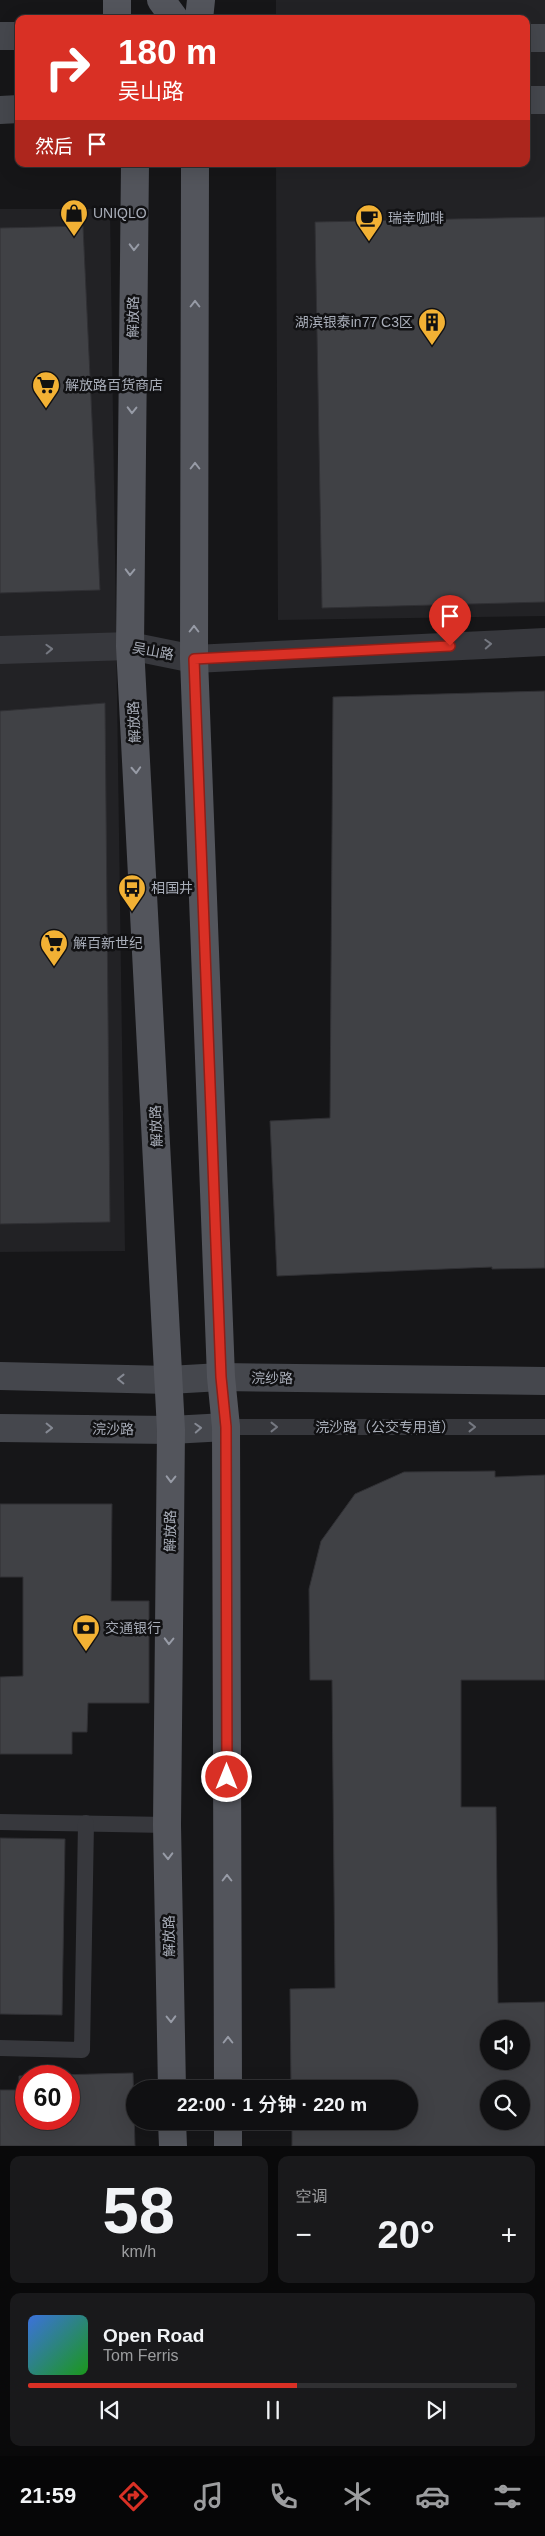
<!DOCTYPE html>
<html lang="zh">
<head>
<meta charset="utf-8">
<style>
	body { margin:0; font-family:Arial,"Noto Sans SC",sans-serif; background:#19191b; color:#f1f3f6; height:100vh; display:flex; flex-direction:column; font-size:19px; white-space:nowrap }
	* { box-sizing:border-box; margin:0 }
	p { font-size:16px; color:#9c9d9f }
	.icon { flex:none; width:28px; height:28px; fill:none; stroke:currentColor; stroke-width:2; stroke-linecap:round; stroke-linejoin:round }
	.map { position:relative; height:2146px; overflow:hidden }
	.panel { display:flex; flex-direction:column; gap:10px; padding:10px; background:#09090a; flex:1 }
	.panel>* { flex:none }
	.top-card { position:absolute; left:15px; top:15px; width:515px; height:152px; border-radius:10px; box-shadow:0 5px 20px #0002,0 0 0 1px #303032; background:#d93025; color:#fff; overflow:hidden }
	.fabs { position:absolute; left:480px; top:2020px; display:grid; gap:10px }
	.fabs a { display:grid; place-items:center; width:50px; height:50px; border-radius:50%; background:#101012; box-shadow:0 5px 20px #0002,0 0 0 1px #303032; font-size:25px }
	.speed { position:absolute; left:15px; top:2065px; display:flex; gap:10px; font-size:25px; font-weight:700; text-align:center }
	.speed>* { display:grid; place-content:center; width:65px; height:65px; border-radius:50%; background:#101012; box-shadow:0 5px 20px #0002,0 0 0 1px #303032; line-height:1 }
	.speed .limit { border:8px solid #d22; background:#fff; color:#111 }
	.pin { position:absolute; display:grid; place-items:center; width:42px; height:42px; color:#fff; margin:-51px -21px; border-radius:50% 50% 50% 0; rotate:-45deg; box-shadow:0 0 5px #0007 }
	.pin .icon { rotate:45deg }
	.me { position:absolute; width:55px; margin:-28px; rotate:0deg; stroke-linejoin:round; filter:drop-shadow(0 0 4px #0008) }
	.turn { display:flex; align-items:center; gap:18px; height:105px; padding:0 20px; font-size:22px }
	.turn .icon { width:65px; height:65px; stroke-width:2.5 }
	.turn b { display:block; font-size:35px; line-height:42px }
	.then { display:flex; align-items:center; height:48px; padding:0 20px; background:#0003; gap:10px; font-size:19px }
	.big { font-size:38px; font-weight:600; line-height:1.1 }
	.panel .tile { flex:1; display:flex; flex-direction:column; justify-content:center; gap:8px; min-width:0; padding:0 18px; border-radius:10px; background:#19191b }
	.panel .dial { align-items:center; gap:0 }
	.dial b { font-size:65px; line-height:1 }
	.song { display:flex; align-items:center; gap:15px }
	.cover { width:60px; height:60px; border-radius:8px; background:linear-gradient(135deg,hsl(220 70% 55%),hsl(120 70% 35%)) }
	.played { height:5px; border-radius:2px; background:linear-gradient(90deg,#d93025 55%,#303032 55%) }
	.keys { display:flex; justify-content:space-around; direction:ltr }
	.heat { display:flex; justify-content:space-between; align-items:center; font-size:28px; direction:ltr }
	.panel .tiles { flex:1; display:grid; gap:10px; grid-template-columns:1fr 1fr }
	.tile:last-child { grid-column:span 2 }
	.trip { position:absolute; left:126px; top:2080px; width:292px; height:50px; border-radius:25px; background:#101012; box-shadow:0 5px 20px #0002,0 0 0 1px #303032; font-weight:600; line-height:50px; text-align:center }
	.tabs { display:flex; height:80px; justify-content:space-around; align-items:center; background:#060607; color:#9c9d9f }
	.tabs .icon { width:35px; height:35px }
	.tabs .selected { color:#d93025 }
	.tabs b { font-size:22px; color:#f1f3f6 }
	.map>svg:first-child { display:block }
	.built { fill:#222225 }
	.building { fill:#404145; stroke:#303034; fill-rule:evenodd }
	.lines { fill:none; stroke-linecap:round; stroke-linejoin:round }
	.service { stroke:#37383d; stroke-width:16 }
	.minor { stroke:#37383d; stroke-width:28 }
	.secondary { stroke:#45474d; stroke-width:28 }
	.primary { stroke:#53555c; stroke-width:28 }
	.oneway { stroke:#979ba6 }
	.oneway2 { stroke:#757881 }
	.oneway3 { stroke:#858993 }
	.route-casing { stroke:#8d1f18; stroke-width:12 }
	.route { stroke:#d93025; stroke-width:9 }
	.labels { text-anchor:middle; stroke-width:5; stroke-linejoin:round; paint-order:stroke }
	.poi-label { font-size:14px; fill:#a8adb8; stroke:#111113; text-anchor:start }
	.street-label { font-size:14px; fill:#a8adb8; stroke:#111113 }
</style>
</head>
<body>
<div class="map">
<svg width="545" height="2146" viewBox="0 0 545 2146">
	<rect width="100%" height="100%" fill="#161618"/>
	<!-- built -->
	<g class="built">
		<polygon points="276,0 545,0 545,616 278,620 276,164 526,164 526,19 276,19"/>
		<polygon points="0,209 110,209 125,1251 0,1252"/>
	</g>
	<!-- building -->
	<g class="building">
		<polygon points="545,217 545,602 322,608 315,222"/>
		<polygon points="83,226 100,590 0,593 0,228"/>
		<polygon points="545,691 545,1268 492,1269 492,1267 277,1276 270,1121 330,1118 333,697"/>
		<polygon points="105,703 110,1222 0,1224 0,711"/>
		<path d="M495 1471V1477L545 1475V1680H461V1807H496L498 2003 545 2002V2146H292V2121H410V2089H291L290 1989 335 1988 332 1680H310L309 1589 321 1541 355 1494 404 1472ZM489 2029H521V2061H489ZM489 2089H521V2121H489Z"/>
		<polygon points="0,1504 112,1504 111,1601 149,1601 149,1703 88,1703 87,1732 72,1732 72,1754 0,1754 0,1677 23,1676 23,1577 0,1577"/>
		<polygon points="0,1838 65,1839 62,2015 0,2014"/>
		<path d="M133 2073 135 2146H0V2090H19V2076ZM26 2076H69V2119H26Z"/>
	</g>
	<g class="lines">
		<!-- service -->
		<g class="service">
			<polyline points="226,1427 545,1427"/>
			<polyline points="0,1822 167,1825"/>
			<polyline points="0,2048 82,2050 86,1823"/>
		</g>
		<!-- minor -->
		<polyline class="minor" points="0,650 130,646 194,659 545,642"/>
		<!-- secondary -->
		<g class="secondary">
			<polyline points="0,36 19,36"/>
			<polyline points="526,38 545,38"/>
			<polyline points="526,100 545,100"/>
			<polyline points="0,110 19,109"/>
			<polyline points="0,1376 169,1380 221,1377 545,1381"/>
			<polyline points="0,1428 171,1430 226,1427"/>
		</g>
		<!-- primary -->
		<g class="primary">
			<polyline points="117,0 117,19"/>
			<polyline points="161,0 175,19"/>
			<polyline points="199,19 201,0"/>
			<polyline points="135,164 130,646 171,1430 167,1825 172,2089"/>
			<polyline points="195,164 194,659 221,1377 226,1427 228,2089"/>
			<polyline points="172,2121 173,2146"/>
			<polyline points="228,2121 228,2146"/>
		</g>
	</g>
	<!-- one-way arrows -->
	<defs><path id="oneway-chevron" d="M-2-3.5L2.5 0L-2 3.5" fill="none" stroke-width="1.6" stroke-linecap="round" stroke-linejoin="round" transform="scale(1.25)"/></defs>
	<g class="oneway">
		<use href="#oneway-chevron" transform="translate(134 247) rotate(91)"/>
		<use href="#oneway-chevron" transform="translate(195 304) rotate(-90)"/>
		<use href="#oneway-chevron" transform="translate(132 410) rotate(91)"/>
		<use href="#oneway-chevron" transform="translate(195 466) rotate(-90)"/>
		<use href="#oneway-chevron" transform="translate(130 572) rotate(91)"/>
		<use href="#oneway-chevron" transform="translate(194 629) rotate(-90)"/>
		<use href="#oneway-chevron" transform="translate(136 770) rotate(87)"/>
		<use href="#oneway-chevron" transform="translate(171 1479) rotate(91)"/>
		<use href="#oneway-chevron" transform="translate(169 1641) rotate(91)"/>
		<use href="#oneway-chevron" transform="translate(168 1856) rotate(89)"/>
		<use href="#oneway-chevron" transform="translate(227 1878) rotate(-90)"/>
		<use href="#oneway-chevron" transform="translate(171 2019) rotate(89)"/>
		<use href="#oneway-chevron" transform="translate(228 2040) rotate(-90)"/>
	</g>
	<g class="oneway2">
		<use href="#oneway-chevron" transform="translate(488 644) rotate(-3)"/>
		<use href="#oneway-chevron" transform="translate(49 649) rotate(-2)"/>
		<use href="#oneway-chevron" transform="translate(274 1427)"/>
		<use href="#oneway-chevron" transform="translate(472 1427)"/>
	</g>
	<g class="oneway3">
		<use href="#oneway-chevron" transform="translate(121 1379) rotate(-179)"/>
		<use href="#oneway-chevron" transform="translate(49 1428) rotate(1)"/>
		<use href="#oneway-chevron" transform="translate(198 1428) rotate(-3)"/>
	</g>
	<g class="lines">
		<!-- route casing -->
		<g class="route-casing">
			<polyline id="route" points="227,1777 226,1427 221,1377 194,659 450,646"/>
		</g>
		<!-- route -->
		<use href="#route" class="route"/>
	</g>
	<!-- icons -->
	<defs>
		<g id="shop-pin" transform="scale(1.4375)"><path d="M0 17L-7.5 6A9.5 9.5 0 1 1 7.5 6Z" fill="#f2b134" stroke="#111113"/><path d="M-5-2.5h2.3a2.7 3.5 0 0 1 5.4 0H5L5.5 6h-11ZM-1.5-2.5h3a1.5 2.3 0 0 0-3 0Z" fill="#111"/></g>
		<g id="cafe-pin" transform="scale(1.4375)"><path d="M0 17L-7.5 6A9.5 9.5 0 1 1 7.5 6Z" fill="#f2b134" stroke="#111113"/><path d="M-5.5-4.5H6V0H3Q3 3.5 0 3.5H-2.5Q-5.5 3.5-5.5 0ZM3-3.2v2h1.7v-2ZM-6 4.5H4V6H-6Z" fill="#111"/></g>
		<g id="building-pin" transform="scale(1.4375)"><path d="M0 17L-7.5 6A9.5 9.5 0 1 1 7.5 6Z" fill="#f2b134" stroke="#111113"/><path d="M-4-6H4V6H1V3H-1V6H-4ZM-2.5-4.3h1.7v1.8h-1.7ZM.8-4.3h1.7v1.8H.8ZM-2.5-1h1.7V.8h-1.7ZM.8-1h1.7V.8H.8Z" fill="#111"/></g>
		<g id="supermarket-pin" transform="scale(1.4375)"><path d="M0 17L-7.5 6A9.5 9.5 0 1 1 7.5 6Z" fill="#f2b134" stroke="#111113"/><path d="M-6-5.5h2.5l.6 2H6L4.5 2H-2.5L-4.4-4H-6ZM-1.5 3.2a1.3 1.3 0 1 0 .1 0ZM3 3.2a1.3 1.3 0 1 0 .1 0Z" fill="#111"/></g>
		<g id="bus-pin" transform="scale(1.4375)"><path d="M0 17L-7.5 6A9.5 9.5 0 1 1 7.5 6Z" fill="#f2b134" stroke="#111113"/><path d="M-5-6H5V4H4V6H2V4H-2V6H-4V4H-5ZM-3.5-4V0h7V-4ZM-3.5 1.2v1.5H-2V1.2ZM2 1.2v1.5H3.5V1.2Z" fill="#111"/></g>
		<g id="bank-pin" transform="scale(1.4375)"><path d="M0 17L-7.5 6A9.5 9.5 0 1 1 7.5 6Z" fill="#f2b134" stroke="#111113"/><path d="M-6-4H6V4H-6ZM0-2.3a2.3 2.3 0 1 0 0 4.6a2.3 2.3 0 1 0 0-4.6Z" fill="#111"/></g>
	</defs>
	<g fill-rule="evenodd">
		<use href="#shop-pin" x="74" y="213"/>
		<use href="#cafe-pin" x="369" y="218"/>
		<use href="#building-pin" x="432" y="322"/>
		<use href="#supermarket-pin" x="46" y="385"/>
		<use href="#bus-pin" x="132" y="888"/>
		<use href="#supermarket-pin" x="54" y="943"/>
		<use href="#bank-pin" x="86" y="1628"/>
	</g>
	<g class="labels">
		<!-- poi labels -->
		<g class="poi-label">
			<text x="93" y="218">UNIQLO</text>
			<text x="388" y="223">瑞幸咖啡</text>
			<text x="413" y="327" text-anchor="end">湖滨银泰in77 C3区</text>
			<text x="65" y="390">解放路百货商店</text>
			<text x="151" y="893">相国井</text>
			<text x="73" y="948">解百新世纪</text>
			<text x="105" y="1633">交通银行</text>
		</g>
		<!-- street labels -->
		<g class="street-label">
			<text transform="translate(133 317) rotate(-89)" y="5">解放路</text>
			<text transform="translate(153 651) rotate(10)" y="5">吴山路</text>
			<text transform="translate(134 722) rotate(-93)" y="5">解放路</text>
			<text transform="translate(156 1126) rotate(-93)" y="5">解放路</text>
			<text transform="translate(272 1378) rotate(1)" y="5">浣纱路</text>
			<text x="385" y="1432">浣沙路（公交专用道）</text>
			<text transform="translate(113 1429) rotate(1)" y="5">浣沙路</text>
			<text transform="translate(170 1531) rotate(-89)" y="5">解放路</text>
			<text transform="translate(169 1936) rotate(-91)" y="5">解放路</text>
		</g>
	</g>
</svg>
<div class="fabs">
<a><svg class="icon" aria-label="sound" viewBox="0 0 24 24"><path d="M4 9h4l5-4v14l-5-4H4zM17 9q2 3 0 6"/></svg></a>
<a><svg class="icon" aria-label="search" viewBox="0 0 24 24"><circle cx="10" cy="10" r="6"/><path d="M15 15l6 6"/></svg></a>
</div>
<div class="speed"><div class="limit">60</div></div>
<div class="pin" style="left:450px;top:646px;background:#d93025"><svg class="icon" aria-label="arrive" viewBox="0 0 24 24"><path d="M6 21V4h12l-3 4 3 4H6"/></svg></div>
<svg class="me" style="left:227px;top:1777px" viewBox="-20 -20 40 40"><circle r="17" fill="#d93025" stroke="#fff" stroke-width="3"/><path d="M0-11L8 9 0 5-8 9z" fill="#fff"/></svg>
<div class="trip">22:00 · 1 分钟 · 220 m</div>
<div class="top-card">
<div class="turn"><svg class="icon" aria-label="right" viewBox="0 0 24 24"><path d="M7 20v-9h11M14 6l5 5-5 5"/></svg><div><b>180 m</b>吴山路</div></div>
<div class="then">然后<svg class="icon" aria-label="arrive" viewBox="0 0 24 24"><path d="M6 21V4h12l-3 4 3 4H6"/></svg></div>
</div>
</div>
<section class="panel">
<div class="tiles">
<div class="tile dial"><b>58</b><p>km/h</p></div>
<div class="tile"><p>空调</p>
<div class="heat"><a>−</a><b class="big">20°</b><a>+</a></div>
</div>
<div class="tile">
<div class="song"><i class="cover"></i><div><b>Open Road</b><p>Tom Ferris</p></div></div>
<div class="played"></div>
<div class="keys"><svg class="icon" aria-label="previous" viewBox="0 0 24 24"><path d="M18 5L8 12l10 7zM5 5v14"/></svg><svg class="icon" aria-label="pause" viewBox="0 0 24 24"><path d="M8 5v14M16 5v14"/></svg><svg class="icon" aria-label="next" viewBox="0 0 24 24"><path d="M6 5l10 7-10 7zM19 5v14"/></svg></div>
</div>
</div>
</section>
<nav class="tabs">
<b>21:59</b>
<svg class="icon selected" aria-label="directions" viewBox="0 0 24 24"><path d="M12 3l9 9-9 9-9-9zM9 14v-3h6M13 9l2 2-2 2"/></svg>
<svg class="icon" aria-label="music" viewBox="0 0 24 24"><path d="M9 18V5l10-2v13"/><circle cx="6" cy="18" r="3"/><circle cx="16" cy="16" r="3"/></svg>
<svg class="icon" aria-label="phone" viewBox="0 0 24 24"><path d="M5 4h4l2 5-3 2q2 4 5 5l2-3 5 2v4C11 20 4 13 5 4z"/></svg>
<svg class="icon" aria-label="climate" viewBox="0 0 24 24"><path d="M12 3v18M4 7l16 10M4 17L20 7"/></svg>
<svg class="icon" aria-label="car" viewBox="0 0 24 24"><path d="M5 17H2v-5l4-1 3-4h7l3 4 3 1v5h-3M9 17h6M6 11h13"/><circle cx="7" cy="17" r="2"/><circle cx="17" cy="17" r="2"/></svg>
<svg class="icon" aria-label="filters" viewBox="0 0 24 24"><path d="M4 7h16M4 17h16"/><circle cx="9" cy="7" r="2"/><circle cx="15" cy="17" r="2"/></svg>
</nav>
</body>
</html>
